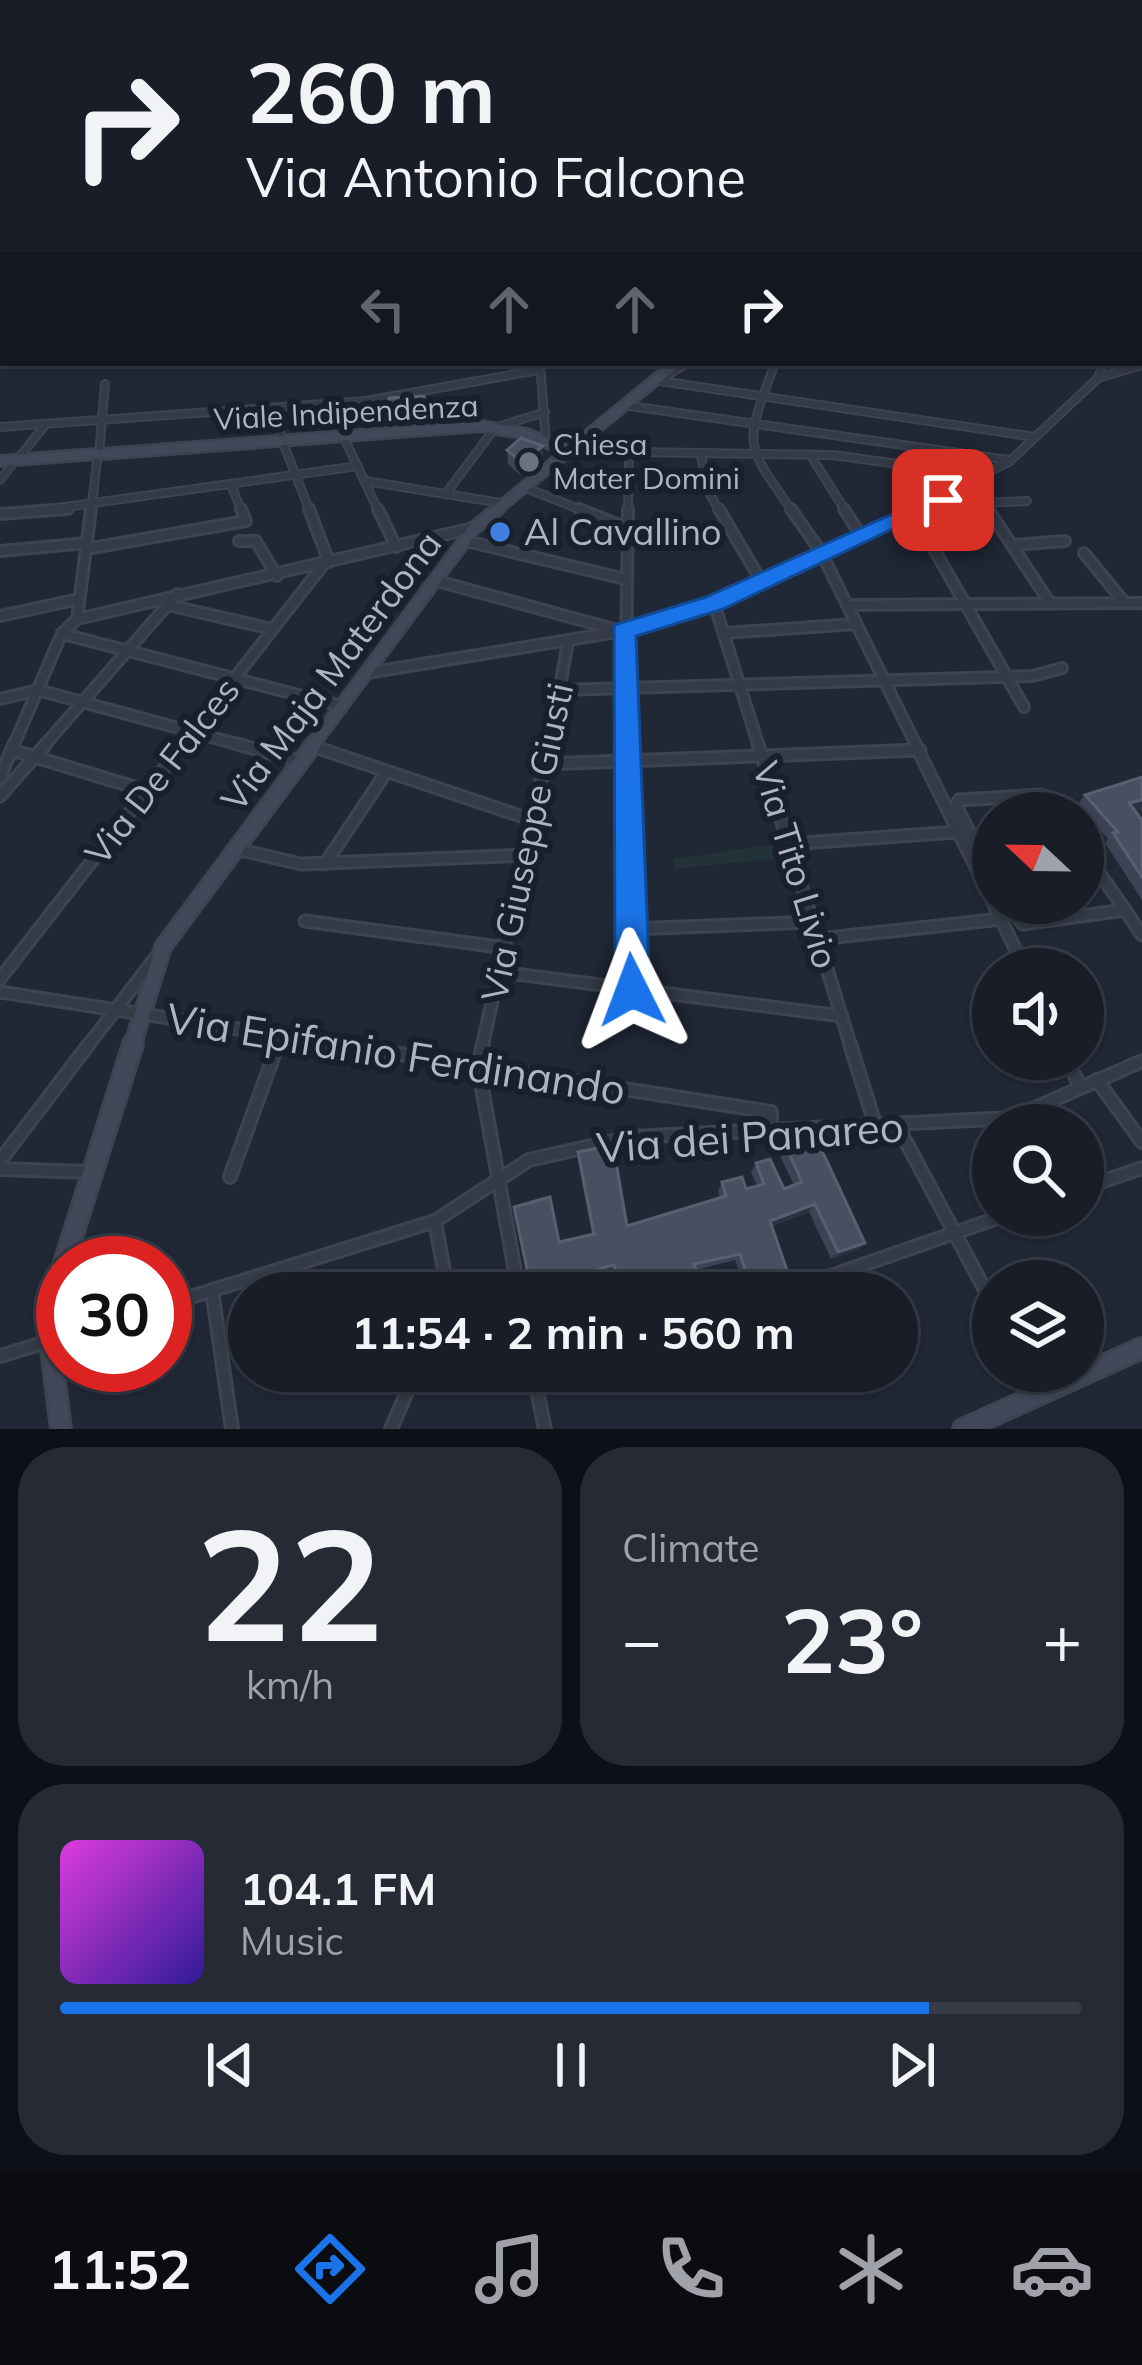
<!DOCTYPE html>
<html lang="en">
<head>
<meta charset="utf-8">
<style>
	body { margin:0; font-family:Mulish,sans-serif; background:#252a34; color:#f1f3f6; height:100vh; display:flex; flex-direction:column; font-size:45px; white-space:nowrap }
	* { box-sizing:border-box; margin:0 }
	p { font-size:39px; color:#9fa2a8 }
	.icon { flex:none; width:66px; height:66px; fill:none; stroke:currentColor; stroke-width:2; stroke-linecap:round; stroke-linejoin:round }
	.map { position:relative; height:1429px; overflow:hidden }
	.drawer { display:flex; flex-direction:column; gap:18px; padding:18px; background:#0d1016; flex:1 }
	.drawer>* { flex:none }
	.top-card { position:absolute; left:0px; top:0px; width:1143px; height:366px; box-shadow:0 3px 9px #0004,0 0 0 3px #363b45; background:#181d28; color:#f1f3f6; overflow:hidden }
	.needle { width:78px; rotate:292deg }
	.fabs { position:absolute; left:972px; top:792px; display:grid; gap:24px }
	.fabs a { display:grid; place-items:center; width:132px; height:132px; border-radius:50%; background:#181d28; box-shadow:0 3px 9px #0004,0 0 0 3px #363b45; font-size:60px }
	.speed { position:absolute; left:36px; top:1236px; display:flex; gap:24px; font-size:60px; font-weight:700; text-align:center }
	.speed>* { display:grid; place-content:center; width:156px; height:156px; border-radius:50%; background:#181d28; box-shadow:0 3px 9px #0004,0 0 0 3px #363b45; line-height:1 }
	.speed .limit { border:18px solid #d22; background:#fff; color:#111 }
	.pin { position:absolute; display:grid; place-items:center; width:102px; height:102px; color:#fff; margin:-51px; border-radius:24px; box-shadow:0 6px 18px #0006 }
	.me { position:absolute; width:132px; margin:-66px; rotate:357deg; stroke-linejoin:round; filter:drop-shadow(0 0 9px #0008) }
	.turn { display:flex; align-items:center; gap:42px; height:252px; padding:0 48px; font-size:54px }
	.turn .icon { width:156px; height:156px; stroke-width:2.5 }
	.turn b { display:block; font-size:84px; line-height:102px }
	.lanes { display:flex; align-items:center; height:114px; padding:0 48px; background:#0003; justify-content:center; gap:60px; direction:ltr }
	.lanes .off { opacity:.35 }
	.big { font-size:90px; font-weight:700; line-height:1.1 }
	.drawer .widget { flex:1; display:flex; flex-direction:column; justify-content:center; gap:18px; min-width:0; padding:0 42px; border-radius:48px; background:#252a34 }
	.drawer .dial { align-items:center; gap:0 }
	.dial b { font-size:156px; line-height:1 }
	.song { display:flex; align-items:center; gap:36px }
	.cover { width:144px; height:144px; border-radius:18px; background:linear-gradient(135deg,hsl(300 70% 55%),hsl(250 70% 35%)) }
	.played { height:12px; border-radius:6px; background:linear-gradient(90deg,#1a73e8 85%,#363b45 85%) }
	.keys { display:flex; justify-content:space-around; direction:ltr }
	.heat { display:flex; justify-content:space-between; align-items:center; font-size:66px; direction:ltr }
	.drawer .tiles { flex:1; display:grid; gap:18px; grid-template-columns:1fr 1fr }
	.widget:last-child { grid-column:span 2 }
	.trip { position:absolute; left:228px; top:1272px; width:690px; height:120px; border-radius:60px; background:#181d28; box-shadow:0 3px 9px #0004,0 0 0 3px #363b45; font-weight:700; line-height:120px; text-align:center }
	.dock { display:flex; height:192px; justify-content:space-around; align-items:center; background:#0a0c10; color:#9fa2a8 }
	.dock .icon { width:84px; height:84px }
	.dock .on { color:#1a73e8 }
	.dock b { font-size:54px; color:#f1f3f6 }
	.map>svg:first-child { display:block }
	.green { fill:#223237 }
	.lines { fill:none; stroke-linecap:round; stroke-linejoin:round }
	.street-far3-casing { stroke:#3d4350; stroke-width:10 }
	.street-far2-casing { stroke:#3d4350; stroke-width:14 }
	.street-far1-casing { stroke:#3d4350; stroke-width:15 }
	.street-casing { stroke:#3d4350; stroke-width:16 }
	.secondary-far3-casing { stroke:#3d4350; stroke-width:14 }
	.secondary-far2-casing { stroke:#3d4350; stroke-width:16 }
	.secondary-far1-casing { stroke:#3d4350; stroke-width:20 }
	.secondary-casing { stroke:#3d4350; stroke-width:24 }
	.street-far3 { stroke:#343a46; stroke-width:6 }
	.street-far2 { stroke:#343a46; stroke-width:8 }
	.street-far1 { stroke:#343a46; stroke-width:9 }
	.street { stroke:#343a46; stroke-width:10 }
	.secondary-far3 { stroke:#424859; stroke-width:9 }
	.secondary-far2 { stroke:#424859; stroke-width:10 }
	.secondary-far1 { stroke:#424859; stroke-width:14 }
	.secondary { stroke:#424859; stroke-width:18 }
	.wall { fill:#3b4354 }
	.shaded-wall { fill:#2b3343 }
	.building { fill:#475060; stroke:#575f70; stroke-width:3 }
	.route { fill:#1a73e8; stroke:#114b97; stroke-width:3 }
	.worship-dot { fill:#6b7280; stroke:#191f2b; stroke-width:4.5 }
	.shop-dot { fill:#3f7fe0; stroke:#191f2b; stroke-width:4.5 }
	.labels { text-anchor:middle; stroke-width:12; stroke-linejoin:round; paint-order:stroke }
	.far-street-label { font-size:30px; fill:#aeb4c3; stroke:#191f2b }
	.far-poi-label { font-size:30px; fill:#aeb4c3; stroke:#191f2b; text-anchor:start }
	.poi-label { font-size:36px; fill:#aeb4c3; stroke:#191f2b; text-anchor:start }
	.street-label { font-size:36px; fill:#aeb4c3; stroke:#191f2b }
	.near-street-label { font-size:42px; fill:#aeb4c3; stroke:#191f2b }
</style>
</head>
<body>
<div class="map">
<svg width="1142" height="1429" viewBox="0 0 1142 1429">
	<rect width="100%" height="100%" fill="#202735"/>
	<!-- green -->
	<polygon class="green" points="776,844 781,858 675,869 674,859"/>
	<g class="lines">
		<!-- street-far3 casing -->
		<g class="street-far3-casing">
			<g id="street-far3">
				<polyline points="540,363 546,441"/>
				<path d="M775 363C745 446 742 440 793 512"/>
				<polyline points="662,378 688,363"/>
				<polyline points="1098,378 1142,365"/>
				<polyline points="660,381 1035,437"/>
				<polyline points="328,404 379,512"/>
				<polyline points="630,406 1008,460"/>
				<polyline points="272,408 283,440"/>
				<polyline points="0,427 366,401 538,370"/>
				<polyline points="284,445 310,512"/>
				<polyline points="569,451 833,455 984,476"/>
				<polyline points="99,454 105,384"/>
				<polyline points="701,454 707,489 720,512"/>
				<polyline points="811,456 846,512"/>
				<polyline points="17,460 46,424"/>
				<polyline points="0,480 11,466"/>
				<polyline points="365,481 501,503"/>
				<polyline points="231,485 242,512"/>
				<polyline points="972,485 990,512"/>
				<polyline points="524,487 586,512"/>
				<polyline points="447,492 495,428 545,412"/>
				<polyline points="984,503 1027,501"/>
				<polyline points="29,512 358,466"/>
				<polyline points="91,512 97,461"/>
				<polyline points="628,512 629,453"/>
				<polyline points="913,512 1010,461 1097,379 1104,363"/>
			</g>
		</g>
		<!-- street-far2 casing -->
		<g class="street-far2-casing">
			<g id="street-far2">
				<polyline points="309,509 329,562"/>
				<polyline points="378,509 396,547"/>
				<polyline points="579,509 627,528"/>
				<polyline points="719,509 761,581"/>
				<polyline points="791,509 821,552 917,747"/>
				<polyline points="844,509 861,536"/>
				<polyline points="988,509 1050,603"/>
				<polyline points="0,514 68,509"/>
				<polyline points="914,514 1024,707"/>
				<polyline points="239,541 256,541 277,576"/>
				<polyline points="466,541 625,579"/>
				<polyline points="1013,545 1065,541"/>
				<polyline points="86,549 246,521 241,509"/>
				<polyline points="0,551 87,543"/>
				<polyline points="1084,553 1124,602"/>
				<polyline points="437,581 621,631"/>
				<polyline points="714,603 759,747"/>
				<polyline points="168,605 272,629"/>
				<polyline points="847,605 1142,603"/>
				<polyline points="0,616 79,599"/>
				<polyline points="77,619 91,509"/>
				<polyline points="725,633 856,624"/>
				<polyline points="63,634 341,706"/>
				<polyline points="367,673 623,631 714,603 920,509"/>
				<polyline points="560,690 1033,676 1062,668"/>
				<polyline points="0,699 38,690 248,747"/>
				<polyline points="13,747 62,633 77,619 473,528"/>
				<polyline points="43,747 177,594"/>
				<polyline points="181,747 323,565"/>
				<polyline points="549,747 568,642"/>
				<polyline points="625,747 628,509"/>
			</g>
		</g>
		<!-- street-far1 casing -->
		<g class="street-far1-casing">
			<g id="street-far1">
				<polyline points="237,744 299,761"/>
				<polyline points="625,744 632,990"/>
				<polyline points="758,744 851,1047"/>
				<polyline points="915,744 993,902"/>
				<polyline points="312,746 535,821"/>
				<polyline points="12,750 147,791"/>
				<polyline points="545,764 920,750"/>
				<polyline points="0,777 14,744"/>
				<polyline points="0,796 46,744"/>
				<polyline points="789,844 957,832"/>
				<polyline points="236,849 301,864 526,855"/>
				<polyline points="1083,849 1125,910"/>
				<polyline points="325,864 387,771"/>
				<polyline points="993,878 956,806 959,800 1042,795 1058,813"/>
				<polyline points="993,903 1025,969"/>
				<polyline points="1006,903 1023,924 1125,910 1142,935"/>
				<polyline points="305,921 506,948"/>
				<polyline points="630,929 813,922"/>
				<polyline points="818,939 1002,919"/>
				<polyline points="500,972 842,1016"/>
				<polyline points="0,979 183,744"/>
				<polyline points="0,992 355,1047"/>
				<polyline points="87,1047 155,958"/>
				<polyline points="277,1047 281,1035"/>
				<polyline points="482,1047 549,744"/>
			</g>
		</g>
		<!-- street casing -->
		<g class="street-casing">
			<g id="street">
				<polyline points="336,1044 771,1112 771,1133"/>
				<polyline points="483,1044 478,1066 519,1293"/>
				<polyline points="850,1044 876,1127"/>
				<polyline points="1067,1059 1080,1087"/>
				<polyline points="1097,1080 1142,1142"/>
				<polyline points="897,1125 993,1305"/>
				<polyline points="0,1161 89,1044"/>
				<polyline points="0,1169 88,1172"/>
				<polyline points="230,1177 278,1044"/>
				<polyline points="1083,1188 1142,1168"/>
				<polyline points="435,1221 448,1293"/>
				<polyline points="212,1290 232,1429"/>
				<polyline points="782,1293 1006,1215"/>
				<polyline points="165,1305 435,1221 529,1160 631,1137 1012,1118 1142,1061"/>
				<polyline points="0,1356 63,1337"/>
				<polyline points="533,1371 545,1429"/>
				<polyline points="1028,1371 1039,1391"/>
				<polyline points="535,1379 559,1371"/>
				<polyline points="391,1429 416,1371"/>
			</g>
		</g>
		<!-- secondary-far3 casing -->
		<g class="secondary-far3-casing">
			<g id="secondary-far3">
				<polyline points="102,454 481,426 527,434 567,451"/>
				<polyline points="0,461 97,454"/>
				<polyline points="494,512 676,363"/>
			</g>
		</g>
		<!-- secondary-far2 casing -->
		<g class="secondary-far2-casing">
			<polyline id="secondary-far2" points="311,747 474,528 498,509"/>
		</g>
		<!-- secondary-far1 casing -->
		<g class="secondary-far1-casing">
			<polyline id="secondary-far1" points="132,1047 163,947 314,744"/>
		</g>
		<!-- secondary casing -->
		<g class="secondary-casing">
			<g id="secondary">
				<polyline points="64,1263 133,1044"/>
				<polyline points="61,1429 50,1342 63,1268"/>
				<polyline points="963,1429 1142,1348"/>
			</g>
		</g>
		<!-- street-far3 -->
		<use href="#street-far3" class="street-far3"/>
		<!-- street-far2 -->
		<use href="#street-far2" class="street-far2"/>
		<!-- street-far1 -->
		<use href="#street-far1" class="street-far1"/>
		<!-- street -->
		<use href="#street" class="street"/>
		<!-- secondary-far3 -->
		<use href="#secondary-far3" class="secondary-far3"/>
		<!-- secondary-far2 -->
		<use href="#secondary-far2" class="secondary-far2"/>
		<!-- secondary-far1 -->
		<use href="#secondary-far1" class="secondary-far1"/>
		<!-- secondary -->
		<use href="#secondary" class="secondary"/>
	</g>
	<!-- wall -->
	<g class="wall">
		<polygon points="424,396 426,421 390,424 388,413"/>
		<polygon points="543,446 543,460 529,472 520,475 508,464 507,450"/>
		<polygon points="1142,777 1142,813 1140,809 1135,810 1142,820 1142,900 1105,843 1108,839 1077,805 1085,795"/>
		<polygon points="784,1142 865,1243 857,1250 831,1259 809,1212 772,1226 789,1276 783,1282 754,1293 738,1293 736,1287 742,1281 735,1260 696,1270 698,1293 622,1293 620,1286 616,1287 613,1272 576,1282 559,1242 592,1234 578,1161 578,1152 627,1226 720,1198 718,1191 722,1182 746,1189 757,1186 751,1172 756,1163 784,1189 794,1185 778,1152"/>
	</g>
	<!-- shaded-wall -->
	<g class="shaded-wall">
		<polygon points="543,446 543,460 529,472 520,475 520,461"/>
		<polygon points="1142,800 1142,806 1140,809 1121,813 1129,803"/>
		<polygon points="815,1204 809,1212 765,1228 770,1221"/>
		<polygon points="865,1243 857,1250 831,1259 838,1252"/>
		<polygon points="614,1265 613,1272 574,1283 574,1276"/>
		<polygon points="789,1276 783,1282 754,1293 744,1293"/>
	</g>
	<!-- building -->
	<g class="building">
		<polygon points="424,396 424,411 388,413 389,398"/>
		<polygon points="521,438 543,446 529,457 520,461 507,450"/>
		<polygon points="1142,777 1142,800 1129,803 1142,820 1142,877 1113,833 1118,832 1085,795"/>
		<polygon points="817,1140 865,1243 838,1252 815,1204 770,1221 789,1276 744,1292 741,1281 748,1279 740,1254 694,1264 702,1287 694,1289 695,1293 625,1293 622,1280 617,1281 614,1265 574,1276 579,1293 532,1293 514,1207 550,1197 559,1242 594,1234 578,1152 613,1145 627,1226 726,1196 722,1182 742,1177 746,1189 764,1184 756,1163 770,1159 784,1189 802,1182 784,1142"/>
	</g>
	<!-- sky -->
	<linearGradient id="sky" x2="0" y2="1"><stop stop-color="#12151d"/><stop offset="0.47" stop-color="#3c475c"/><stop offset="1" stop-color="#3c475c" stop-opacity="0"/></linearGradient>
	<rect width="1142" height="382" fill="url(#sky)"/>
	<!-- route -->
	<polygon class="route" points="935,495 954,500 723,609 636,636 650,990 645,1001 632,1006 620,1001 615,990 614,625 706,597"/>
	<!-- markers -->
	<circle class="worship-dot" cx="529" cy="462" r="12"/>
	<circle class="shop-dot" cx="500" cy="532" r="12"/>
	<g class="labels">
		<!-- far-street labels -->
		<g class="far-street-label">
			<text transform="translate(346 413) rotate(-3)" y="10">Viale Indipendenza</text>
		</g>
		<!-- far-poi labels -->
		<g class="far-poi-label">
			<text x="553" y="455">Chiesa<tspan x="553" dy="34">Mater Domini</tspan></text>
		</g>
		<!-- poi labels -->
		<g class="poi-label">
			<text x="524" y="545">Al Cavallino</text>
		</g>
		<!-- street labels -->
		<g class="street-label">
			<text transform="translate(331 671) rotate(-53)" y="13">Via Maja Materdona</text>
			<text transform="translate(162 771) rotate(-52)" y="13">Via De Falces</text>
			<text transform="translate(527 842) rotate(-78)" y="13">Via Giuseppe Giusti</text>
			<text transform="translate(796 865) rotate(73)" y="13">Via Tito Livio</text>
		</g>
		<!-- near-street labels -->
		<g class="near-street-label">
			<text transform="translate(396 1054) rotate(9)" y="15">Via Epifanio Ferdinando</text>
			<text transform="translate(750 1137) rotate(-4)" y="15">Via dei Panareo</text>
		</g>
	</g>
</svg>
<div class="fabs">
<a><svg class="needle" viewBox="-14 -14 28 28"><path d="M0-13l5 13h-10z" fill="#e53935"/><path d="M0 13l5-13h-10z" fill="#9fa2a8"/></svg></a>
<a><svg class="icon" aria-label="sound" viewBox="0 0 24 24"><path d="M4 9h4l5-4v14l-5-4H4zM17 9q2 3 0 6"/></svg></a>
<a><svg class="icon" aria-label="search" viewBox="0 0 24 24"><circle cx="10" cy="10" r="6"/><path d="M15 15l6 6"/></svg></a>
<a><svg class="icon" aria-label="layers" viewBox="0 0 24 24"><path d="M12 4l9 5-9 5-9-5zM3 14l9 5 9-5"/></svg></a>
</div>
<div class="speed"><div class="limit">30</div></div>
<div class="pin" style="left:943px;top:500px;background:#d93025"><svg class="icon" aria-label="arrive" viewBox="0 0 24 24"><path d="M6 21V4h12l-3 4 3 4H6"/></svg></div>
<svg class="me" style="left:632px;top:990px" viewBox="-20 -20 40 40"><path d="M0-17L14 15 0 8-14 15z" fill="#1a73e8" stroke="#fff" stroke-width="4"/></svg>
<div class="trip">11:54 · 2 min · 560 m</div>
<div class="top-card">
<div class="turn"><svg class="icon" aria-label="right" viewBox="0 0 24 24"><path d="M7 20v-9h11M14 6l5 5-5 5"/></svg><div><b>260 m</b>Via Antonio Falcone</div></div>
<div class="lanes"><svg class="icon off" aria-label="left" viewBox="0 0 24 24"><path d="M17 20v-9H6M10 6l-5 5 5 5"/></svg><svg class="icon off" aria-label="ahead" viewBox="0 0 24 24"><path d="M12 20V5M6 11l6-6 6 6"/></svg><svg class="icon off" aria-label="ahead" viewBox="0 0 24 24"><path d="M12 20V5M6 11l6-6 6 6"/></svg><svg class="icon" aria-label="right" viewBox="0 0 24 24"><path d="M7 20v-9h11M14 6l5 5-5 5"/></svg></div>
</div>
</div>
<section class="drawer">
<div class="tiles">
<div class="widget dial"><b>22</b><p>km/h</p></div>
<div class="widget"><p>Climate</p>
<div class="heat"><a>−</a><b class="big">23°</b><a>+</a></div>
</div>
<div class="widget">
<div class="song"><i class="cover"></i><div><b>104.1 FM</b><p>Music</p></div></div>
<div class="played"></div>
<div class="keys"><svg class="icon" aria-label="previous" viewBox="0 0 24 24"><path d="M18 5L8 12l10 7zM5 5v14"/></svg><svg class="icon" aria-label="pause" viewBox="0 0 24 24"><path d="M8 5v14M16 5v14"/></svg><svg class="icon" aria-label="next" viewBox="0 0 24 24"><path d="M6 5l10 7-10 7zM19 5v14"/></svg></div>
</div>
</div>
</section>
<nav class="dock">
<b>11:52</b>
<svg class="icon on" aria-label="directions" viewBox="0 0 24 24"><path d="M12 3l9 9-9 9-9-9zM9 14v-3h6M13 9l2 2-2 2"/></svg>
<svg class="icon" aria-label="music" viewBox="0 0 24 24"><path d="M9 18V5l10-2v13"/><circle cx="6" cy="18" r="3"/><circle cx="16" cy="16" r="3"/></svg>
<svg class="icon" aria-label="phone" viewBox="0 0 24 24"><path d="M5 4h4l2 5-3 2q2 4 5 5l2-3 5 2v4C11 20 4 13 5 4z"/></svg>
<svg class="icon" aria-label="climate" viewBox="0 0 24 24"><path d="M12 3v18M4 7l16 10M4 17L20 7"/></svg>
<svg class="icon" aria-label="car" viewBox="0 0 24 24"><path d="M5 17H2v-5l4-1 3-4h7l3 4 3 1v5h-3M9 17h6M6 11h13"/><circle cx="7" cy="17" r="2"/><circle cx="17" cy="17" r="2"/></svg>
</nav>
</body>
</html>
